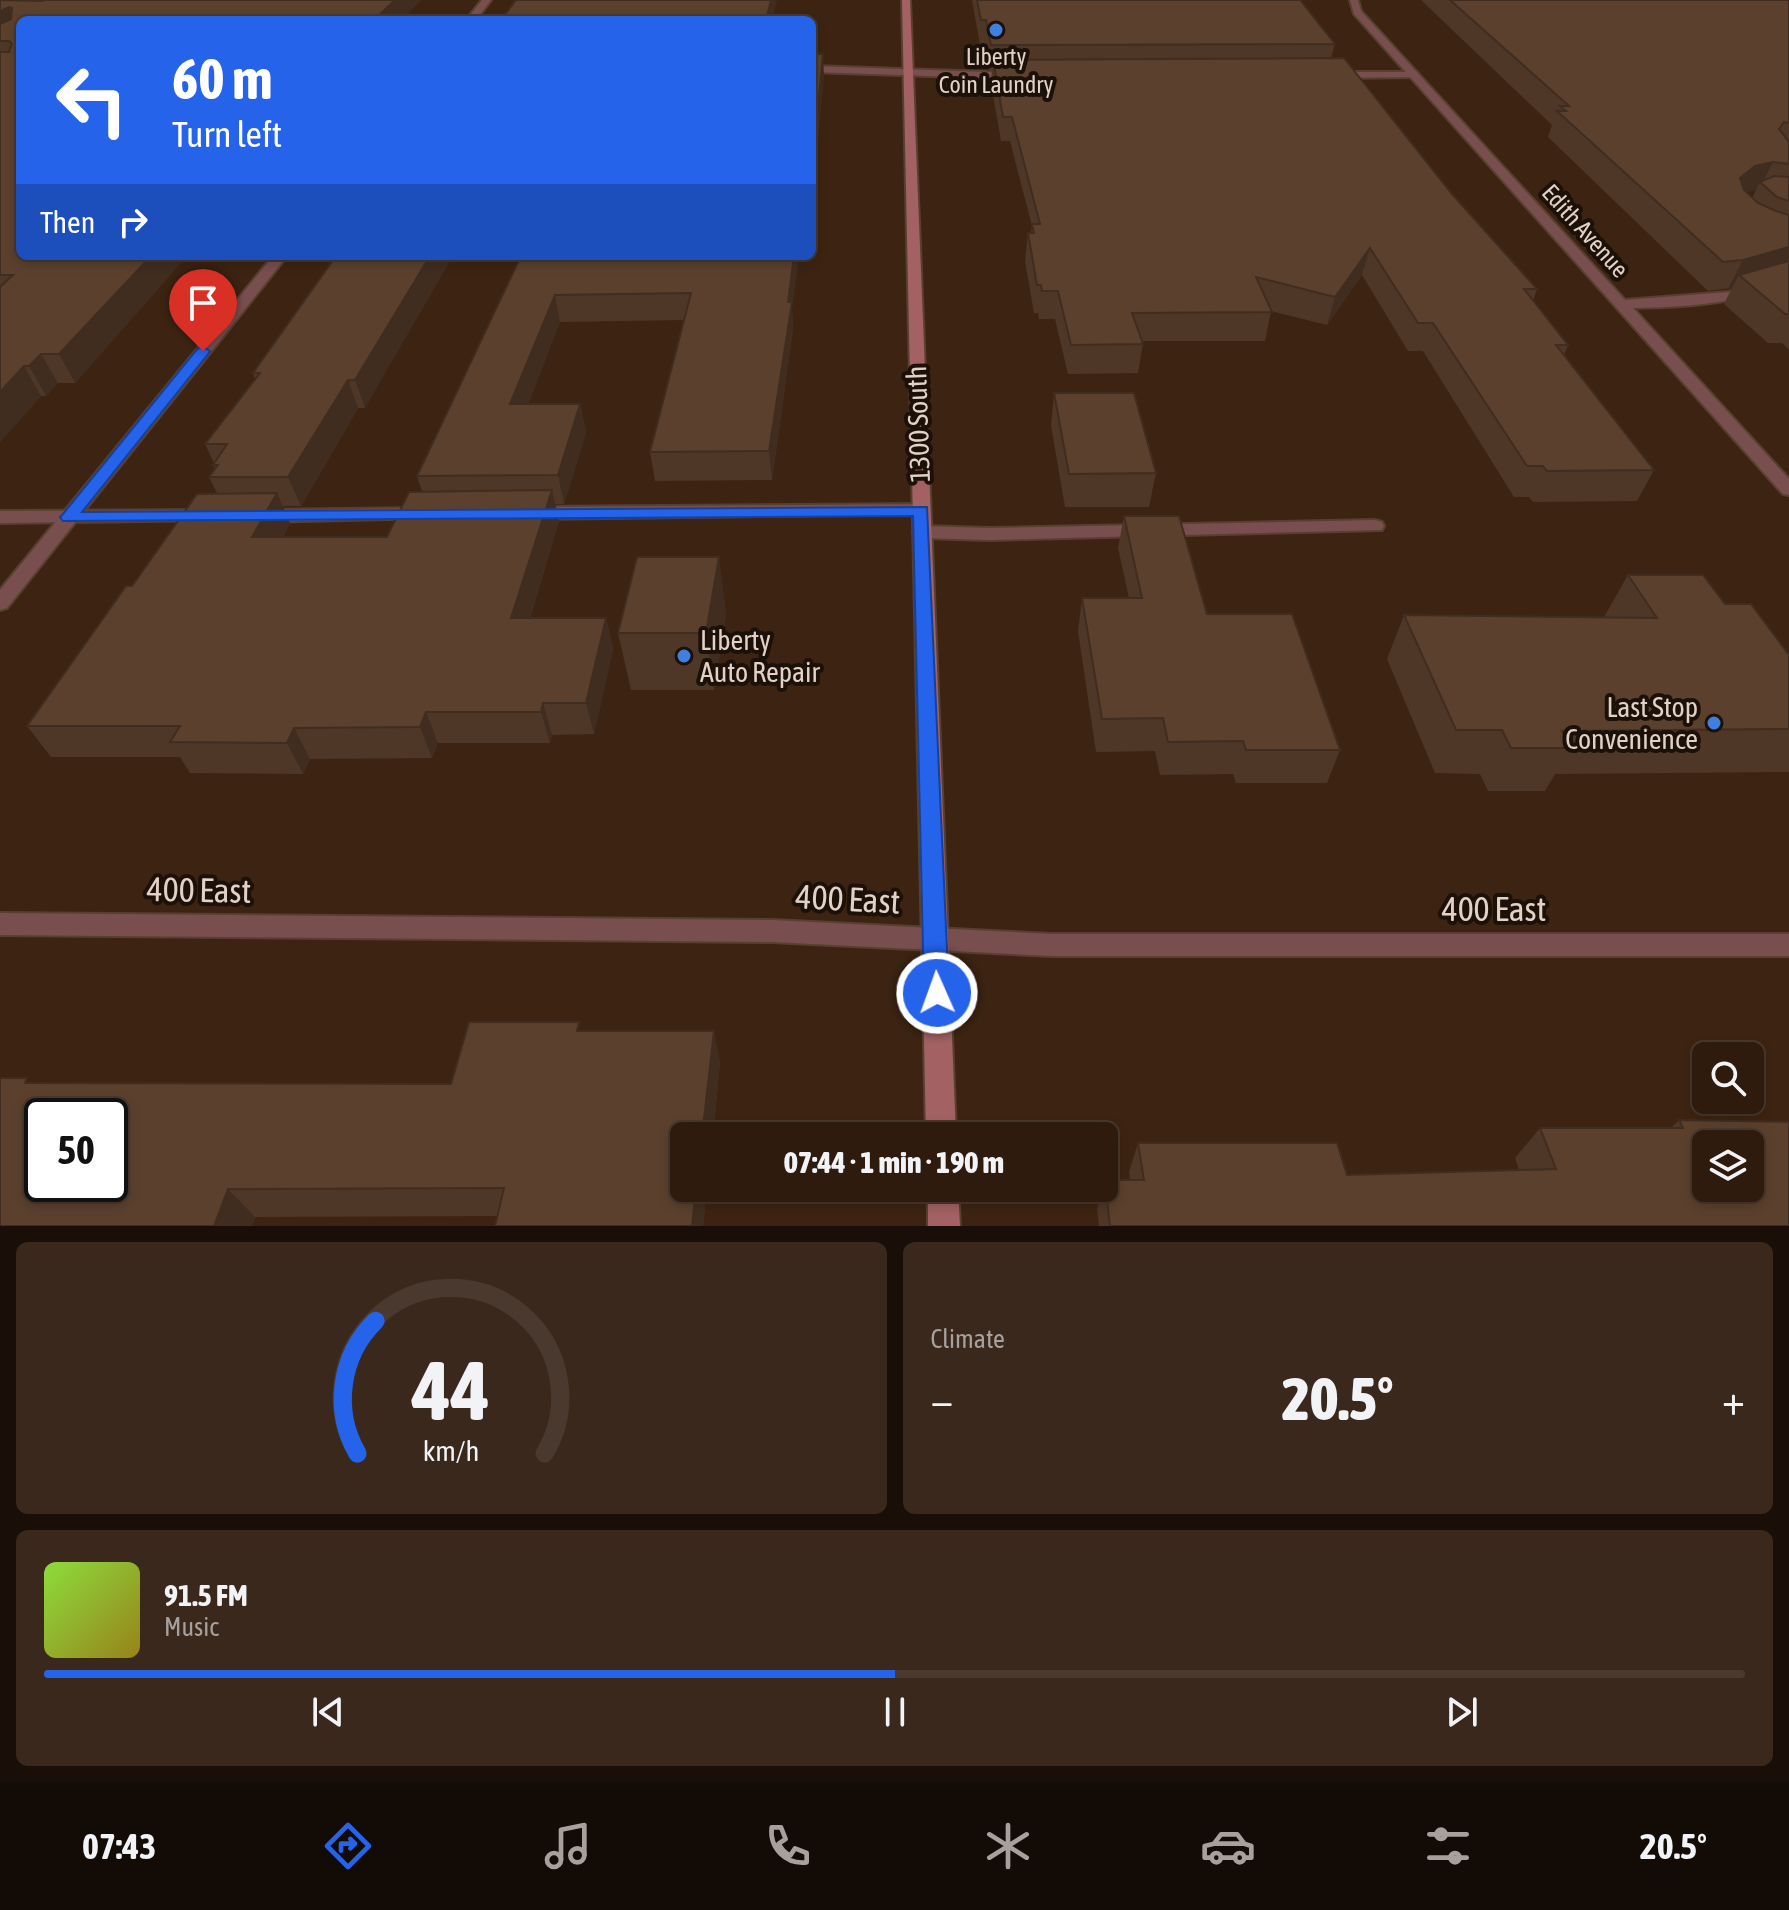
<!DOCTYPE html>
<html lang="en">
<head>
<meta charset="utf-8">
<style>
	body { margin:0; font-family:"Asap Condensed",sans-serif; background:#3a281c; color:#f1f3f6; height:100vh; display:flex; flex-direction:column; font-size:30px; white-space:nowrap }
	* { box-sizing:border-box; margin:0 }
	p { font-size:26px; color:#a7a19e }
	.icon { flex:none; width:44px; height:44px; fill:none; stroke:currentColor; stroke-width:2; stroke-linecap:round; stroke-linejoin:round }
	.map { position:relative; height:1226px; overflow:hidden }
	.drawer { display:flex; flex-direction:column; gap:16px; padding:16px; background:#190f08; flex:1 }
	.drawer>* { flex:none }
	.top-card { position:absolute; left:16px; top:16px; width:800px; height:244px; border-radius:12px; box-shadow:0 4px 12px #0003,0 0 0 2px #49392e; background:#2563eb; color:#fff; overflow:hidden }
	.controls { position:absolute; left:1692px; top:1042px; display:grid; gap:16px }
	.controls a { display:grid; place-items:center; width:72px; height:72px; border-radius:12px; background:#2e1b0e; box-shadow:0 4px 12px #0003,0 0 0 2px #49392e; font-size:40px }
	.speed { position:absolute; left:24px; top:1098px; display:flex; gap:16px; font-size:40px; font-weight:700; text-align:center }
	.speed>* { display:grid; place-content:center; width:104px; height:104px; border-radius:50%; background:#2e1b0e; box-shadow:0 4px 12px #0003,0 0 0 2px #49392e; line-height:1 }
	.speed .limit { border:4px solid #111; border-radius:12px; background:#fff; color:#111 }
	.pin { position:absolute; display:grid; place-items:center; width:68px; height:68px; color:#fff; margin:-82px -34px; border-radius:50% 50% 50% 0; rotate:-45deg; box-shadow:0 0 8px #0007 }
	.pin .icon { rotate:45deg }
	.me { position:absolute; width:88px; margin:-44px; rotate:358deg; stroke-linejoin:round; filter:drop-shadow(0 0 6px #0008) }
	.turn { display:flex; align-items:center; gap:28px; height:168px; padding:0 24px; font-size:36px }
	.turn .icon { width:104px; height:104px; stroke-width:2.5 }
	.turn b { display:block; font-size:56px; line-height:68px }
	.then { display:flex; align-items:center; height:76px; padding:0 24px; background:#0003; gap:16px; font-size:30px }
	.big { font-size:60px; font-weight:800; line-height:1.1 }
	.drawer .widget { flex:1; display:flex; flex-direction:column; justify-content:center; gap:12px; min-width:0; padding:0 28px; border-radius:12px; background:#3a281c }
	.drawer .dial { align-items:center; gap:0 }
	.dial svg { height:208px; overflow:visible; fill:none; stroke:#49392e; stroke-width:7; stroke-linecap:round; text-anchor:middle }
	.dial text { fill:#f1f3f6; stroke:none }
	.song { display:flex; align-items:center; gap:24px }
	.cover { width:96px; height:96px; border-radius:12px; background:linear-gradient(135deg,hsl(90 70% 55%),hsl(50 70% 35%)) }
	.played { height:8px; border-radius:4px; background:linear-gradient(90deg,#2563eb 50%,#49392e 50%) }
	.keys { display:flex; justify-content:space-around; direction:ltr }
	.heat { display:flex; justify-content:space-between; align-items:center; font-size:44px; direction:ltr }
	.drawer .tiles { flex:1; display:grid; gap:16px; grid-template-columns:1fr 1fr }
	.widget:last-child { grid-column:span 2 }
	.trip { position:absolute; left:670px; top:1122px; width:448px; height:80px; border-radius:12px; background:#2e1b0e; box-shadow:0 4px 12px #0003,0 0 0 2px #49392e; font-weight:800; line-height:80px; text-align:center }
	.dock { display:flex; height:128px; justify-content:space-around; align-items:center; background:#120b06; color:#a7a19e }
	.dock .icon { width:56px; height:56px }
	.dock .active { color:#2563eb }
	.dock b { font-size:36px; color:#f1f3f6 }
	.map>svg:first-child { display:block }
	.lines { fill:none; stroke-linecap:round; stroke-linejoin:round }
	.service-casing { stroke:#57402f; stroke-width:4 }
	.minor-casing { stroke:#57402f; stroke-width:4 }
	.secondary-casing { stroke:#57402f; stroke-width:4 }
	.service { fill:#794e4f; fill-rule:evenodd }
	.minor { fill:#794e4f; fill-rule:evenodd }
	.secondary { fill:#a36163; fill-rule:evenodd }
	.wall { fill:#4e3727; fill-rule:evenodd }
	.shaded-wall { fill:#402d20 }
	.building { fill:#5b402d; stroke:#402d20; stroke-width:2; fill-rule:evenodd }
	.route { fill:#2563eb; stroke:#184099; stroke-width:2 }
	.shop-dot { fill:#3f7fe0; stroke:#1c1109; stroke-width:3 }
	.labels { text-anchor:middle; stroke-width:8; stroke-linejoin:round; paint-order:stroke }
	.far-poi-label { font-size:24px; fill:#e2d1c6; stroke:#1c1109 }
	.far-street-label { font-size:24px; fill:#e2d1c6; stroke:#1c1109 }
	.street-label { font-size:28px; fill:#e2d1c6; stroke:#1c1109 }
	.poi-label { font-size:28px; fill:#e2d1c6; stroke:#1c1109; text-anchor:start }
	.near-street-label { font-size:34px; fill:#e2d1c6; stroke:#1c1109 }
</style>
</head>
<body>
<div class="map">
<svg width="1789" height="1226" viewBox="0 0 1789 1226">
	<rect width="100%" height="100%" fill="#3d2412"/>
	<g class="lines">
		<!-- service casing -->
		<g class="service-casing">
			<g id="service">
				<polygon points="812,66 1018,73 1023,76 1018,79 812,72"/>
				<polygon points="1414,72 1418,73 1418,77 1330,78 1325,75 1330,72"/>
				<polygon points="921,504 927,506 930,510 927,514 532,519 523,513 532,507"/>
				<polygon points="424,508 430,510 433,514 430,518 260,522 251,516 260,510"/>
				<polygon points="208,510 214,512 217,516 214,520 0,523 0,511"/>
				<polygon points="1375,520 1382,522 1384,526 1382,530 989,540 922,538 913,532 922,526 989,528"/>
			</g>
		</g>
		<!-- minor casing -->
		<g class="minor-casing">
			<g id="minor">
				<polygon points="482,0 491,0 476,20 466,20"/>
				<path d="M1350 0H1358L1361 11 1625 300 1729 292 1789 273V282C1740 304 1686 307 1633 308L1789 479V495L1783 494 1354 14Z"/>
				<polygon points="273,256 287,256 7,608 0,610 0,590"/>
				<polygon points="0,913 772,920 1051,934 1789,934 1789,956 1051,956 772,942 0,935"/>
			</g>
		</g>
		<!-- secondary casing -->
		<g class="secondary-casing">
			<g id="secondary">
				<polygon points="902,0 910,0 956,1136 926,1136"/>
				<polygon points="928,1188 958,1188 960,1226 928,1226"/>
			</g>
		</g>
		<!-- service -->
		<use href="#service" class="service"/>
		<!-- minor -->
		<use href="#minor" class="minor"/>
		<!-- secondary -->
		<use href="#secondary" class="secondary"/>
	</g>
	<!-- wall -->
	<g class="wall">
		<polygon points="0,0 421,0 401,20 20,256 186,256 186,257 75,383 58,383 46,396 41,396 0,442"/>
		<polygon points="972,0 1300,0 1335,44 1331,58 1537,289 1533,301 1568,345 1564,355 1654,470 1637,501 1533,502 1529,497 1514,497 1423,351 1408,351 1362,275 1327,325 1271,311 1265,341 1142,341 1143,344 1138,373 1068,374 1055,319 1039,319 1038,313 1034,313 1025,261 1028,233 1031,233 1032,226 1010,141 1001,141 991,83 992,71 989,71 985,45 980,45"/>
		<path d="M1421 0H1789V350L1782 343H1768L1724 304 1732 288 1708 291 1548 137 1552 125ZM1756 190 1752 198 1746 192Z"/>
		<polygon points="336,256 365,408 358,408 301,506 283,506 290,523 283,537 387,537 422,491 417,476 521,256 792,310 793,329 772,480 655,481 650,452 684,320 560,322 528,404 580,404 586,433 564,504 555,504 559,521 530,618 606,618 613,649 594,734 552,735 550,743 438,743 432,758 310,759 303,774 190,773 180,757 51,757 27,726 132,586 217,493 209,477 215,469 213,465 214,463 205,444 255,379 253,373"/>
		<polygon points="1054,393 1156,473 1149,507 1065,507 1051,426"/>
		<polygon points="1124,516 1207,614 1340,750 1327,783 1236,783 1233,774 1160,775 1155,751 1096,752 1078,631 1082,598 1129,598 1118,548"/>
		<polygon points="1628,575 1725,604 1789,655 1789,772 1555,774 1545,791 1488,791 1480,774 1435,773 1387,659 1404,615 1604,617"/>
		<polygon points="726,614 714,690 631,690 618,633"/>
		<polygon points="582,1031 720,1062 713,1136 684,1136 684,1188 707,1188 703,1226 497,1216 255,1217 252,1226 0,1226 33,1083 451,1084"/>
		<polygon points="1679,1120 1789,1226 1099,1226 1097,1209 1103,1188 1104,1188 1105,1180 1130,1180 1129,1172 1138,1143 1347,1175 1519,1170 1515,1158 1540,1128 1671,1128"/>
	</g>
	<!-- shaded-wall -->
	<g class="shaded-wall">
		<polygon points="395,0 421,0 401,20 374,20"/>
		<polygon points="771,0 777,0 772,20 766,20"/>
		<polygon points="9,7 19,28 0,39 0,11"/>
		<polygon points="823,54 824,76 812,209 812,172"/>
		<polygon points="1773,162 1762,184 1760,182 1756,190 1741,193 1740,178 1755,166"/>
		<polygon points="1789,247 1789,271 1739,275 1732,288 1728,289 1743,260"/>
		<polygon points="1370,248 1362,275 1327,325 1335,297"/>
		<polygon points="151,256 186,256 186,257 75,383 59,354"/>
		<polygon points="430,256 453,256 365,408 355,380"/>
		<polygon points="794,256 799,256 792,310 793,329 772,480 769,451"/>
		<polygon points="555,295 560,322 517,433 510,404"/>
		<polygon points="41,354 58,383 46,396 29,366"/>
		<polygon points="24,366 41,396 0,442 0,392"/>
		<polygon points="348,380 358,408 301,506 288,477"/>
		<polygon points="580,404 586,433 564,504 558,475"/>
		<polygon points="552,490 559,521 520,649 511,618"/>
		<polygon points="277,493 290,523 266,568 252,537"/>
		<polygon points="719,557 726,614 714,690 706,633"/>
		<polygon points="606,618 613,649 594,734 586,703"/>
		<polygon points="543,703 552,735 550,743 541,712"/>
		<polygon points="426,712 438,743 432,758 420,727"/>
		<polygon points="294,728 310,759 303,774 287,743"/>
		<polygon points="714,1031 720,1062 713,1136 702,1136"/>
		<polygon points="696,1188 707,1188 703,1226 692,1226"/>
		<polygon points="228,1189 255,1217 252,1226 214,1226"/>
	</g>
	<!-- building -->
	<g class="building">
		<polygon points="0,0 42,1 44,0 395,0 374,20 20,20 20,256 151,256 59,354 41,354 29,366 24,366 0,392 0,287 13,275 0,275 0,52 9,52 12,44 9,41 0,41 0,24 11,19 12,8 9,7 0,11"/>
		<polygon points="516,0 771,0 766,20 509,20 512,16 504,16"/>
		<polygon points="977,0 1300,0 1335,44 991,45 986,20 981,20"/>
		<polygon points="1450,0 1789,0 1789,123 1784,122 1779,129 1789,142 1789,164 1773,162 1755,166 1740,178 1744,190 1758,203 1776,211 1789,215 1789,247 1743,260 1723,262 1557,111 1566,111 1560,106 1569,106"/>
		<polygon points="812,54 823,54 812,172"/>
		<polygon points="1344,58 1452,194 1537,289 1524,289 1568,345 1556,345 1654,470 1547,471 1543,466 1527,466 1433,323 1418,323 1370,248 1335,297 1256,277 1272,312 1132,313 1143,344 1071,345 1058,291 1042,291 1041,285 1037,285 1028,233 1034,233 1032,224 1040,224 1012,117 1003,117 993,60"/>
		<polygon points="1774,176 1789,177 1789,201 1777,197 1760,182"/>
		<polygon points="336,256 430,256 355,380 348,380 288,477 209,477 218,465 213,465 227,444 205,444 260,373 253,373"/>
		<polygon points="521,256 794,256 788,302 792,302 769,451 650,452 691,293 555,295 510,404 580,404 558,475 417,476"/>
		<polygon points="1789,261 1789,314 1785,314 1739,275"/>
		<polygon points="1054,393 1134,393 1156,473 1069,474"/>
		<polygon points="552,490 511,618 606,618 586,703 543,703 541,712 426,712 420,727 294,728 287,743 170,742 180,726 27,726 126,586 132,586 197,494 277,493 252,537 387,537 409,492"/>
		<polygon points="1124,516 1179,516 1207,614 1292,614 1340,750 1246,750 1243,741 1168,742 1163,718 1102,719 1082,598 1142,598"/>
		<polygon points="637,557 719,557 706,633 618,633"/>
		<polygon points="1628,575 1703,575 1725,604 1751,604 1789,655 1789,729 1562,731 1571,748 1511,748 1502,730 1456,730 1404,615 1657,618"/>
		<path d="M469 1022H579L577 1031H714L702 1136H684V1188H696L692 1226H495L504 1188 228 1189 214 1226H0V1078H27L25 1083 451 1084ZM42 1116H110V1184H42Z"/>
		<path d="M1679 1120 1789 1122V1226H1110L1105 1180H1144L1138 1143H1337L1347 1175 1556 1169 1540 1128H1683ZM1706 1144H1750V1188H1706Z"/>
	</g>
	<!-- route -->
	<polygon class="route" points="203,347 210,351 208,354 82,512 927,507 949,993 945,1001 937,1004 928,1001 924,993 913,516 63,521 60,517 63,514 198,348"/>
	<!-- markers -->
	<g class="shop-dot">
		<circle cx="996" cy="30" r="8"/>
		<circle cx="684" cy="656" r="8"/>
		<circle cx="1714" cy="723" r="8"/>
	</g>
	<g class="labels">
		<!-- far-poi labels -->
		<g class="far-poi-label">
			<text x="996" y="65">Liberty<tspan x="996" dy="28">Coin Laundry</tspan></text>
		</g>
		<!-- far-street labels -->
		<g class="far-street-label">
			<text transform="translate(1585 231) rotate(48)" y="8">Edith Avenue</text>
		</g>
		<!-- street labels -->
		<g class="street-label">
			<text transform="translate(918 424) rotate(-92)" y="10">1300 South</text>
		</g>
		<!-- poi labels -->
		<g class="poi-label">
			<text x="700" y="650">Liberty<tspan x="700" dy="32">Auto Repair</tspan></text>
			<text x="1698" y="717" text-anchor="end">Last Stop<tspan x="1698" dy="32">Convenience</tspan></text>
		</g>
		<!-- near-street labels -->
		<g class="near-street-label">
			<text transform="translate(199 890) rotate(1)" y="12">400 East</text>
			<text transform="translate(848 899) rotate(3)" y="12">400 East</text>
			<text x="1494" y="921">400 East</text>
		</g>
	</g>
</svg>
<div class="controls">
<a><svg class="icon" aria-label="search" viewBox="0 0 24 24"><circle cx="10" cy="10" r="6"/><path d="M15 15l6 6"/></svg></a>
<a><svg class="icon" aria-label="layers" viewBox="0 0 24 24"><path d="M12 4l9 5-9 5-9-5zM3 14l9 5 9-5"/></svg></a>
</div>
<div class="speed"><div class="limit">50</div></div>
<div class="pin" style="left:203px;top:351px;background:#d93025"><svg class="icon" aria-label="arrive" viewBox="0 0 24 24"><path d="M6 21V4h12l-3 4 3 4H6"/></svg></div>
<svg class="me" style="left:937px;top:993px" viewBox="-20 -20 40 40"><circle r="17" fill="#2563eb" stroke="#fff" stroke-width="3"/><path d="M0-11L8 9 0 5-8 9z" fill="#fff"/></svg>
<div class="trip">07:44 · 1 min · 190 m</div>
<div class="top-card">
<div class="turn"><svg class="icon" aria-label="left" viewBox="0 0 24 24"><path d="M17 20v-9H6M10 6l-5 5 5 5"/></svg><div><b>60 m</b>Turn left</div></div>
<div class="then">Then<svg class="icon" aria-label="right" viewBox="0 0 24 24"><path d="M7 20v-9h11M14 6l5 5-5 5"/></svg></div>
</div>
</div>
<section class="drawer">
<div class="tiles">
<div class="widget dial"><svg viewBox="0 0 100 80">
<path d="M14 69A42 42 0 1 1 86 69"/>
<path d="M14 69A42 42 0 0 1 21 18" stroke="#2563eb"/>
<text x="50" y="56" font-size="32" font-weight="700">44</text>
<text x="50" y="72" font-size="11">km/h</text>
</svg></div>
<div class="widget"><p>Climate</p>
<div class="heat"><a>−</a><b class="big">20.5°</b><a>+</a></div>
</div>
<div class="widget">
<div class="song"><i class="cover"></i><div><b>91.5 FM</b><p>Music</p></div></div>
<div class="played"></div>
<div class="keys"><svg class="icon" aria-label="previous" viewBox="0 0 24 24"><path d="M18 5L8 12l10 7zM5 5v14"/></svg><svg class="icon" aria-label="pause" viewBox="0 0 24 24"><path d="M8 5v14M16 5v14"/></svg><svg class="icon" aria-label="next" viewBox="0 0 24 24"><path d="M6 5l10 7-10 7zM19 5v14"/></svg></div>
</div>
</div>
</section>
<nav class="dock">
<b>07:43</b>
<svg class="icon active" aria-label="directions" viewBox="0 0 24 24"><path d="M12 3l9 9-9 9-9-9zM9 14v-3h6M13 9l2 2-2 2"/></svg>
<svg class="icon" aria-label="music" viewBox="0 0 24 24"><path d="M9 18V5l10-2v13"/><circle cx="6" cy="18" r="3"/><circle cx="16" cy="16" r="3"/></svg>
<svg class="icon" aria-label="phone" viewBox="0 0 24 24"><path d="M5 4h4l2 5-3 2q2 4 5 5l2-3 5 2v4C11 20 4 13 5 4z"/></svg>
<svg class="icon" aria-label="climate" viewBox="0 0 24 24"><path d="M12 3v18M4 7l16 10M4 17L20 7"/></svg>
<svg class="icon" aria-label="car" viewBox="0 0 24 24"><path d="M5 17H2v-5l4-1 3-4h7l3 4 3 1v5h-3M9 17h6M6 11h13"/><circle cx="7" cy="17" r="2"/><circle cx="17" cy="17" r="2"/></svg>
<svg class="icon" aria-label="filters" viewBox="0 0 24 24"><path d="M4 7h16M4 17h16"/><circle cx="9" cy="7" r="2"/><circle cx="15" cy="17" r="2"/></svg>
<b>20.5°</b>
</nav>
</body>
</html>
